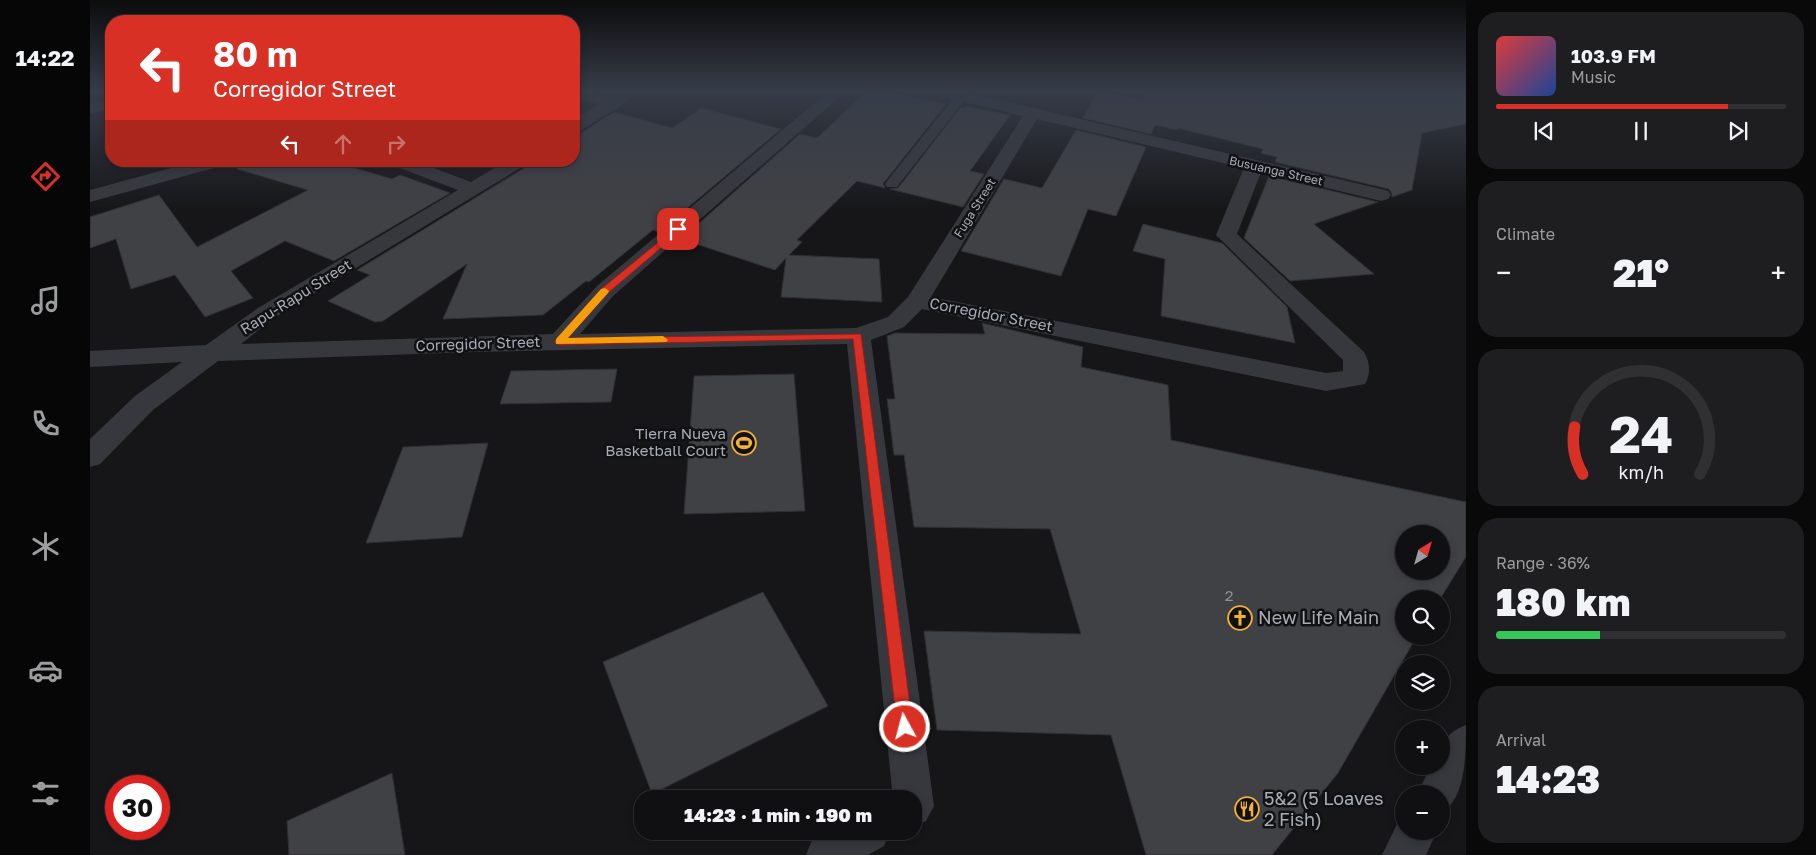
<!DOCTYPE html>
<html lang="en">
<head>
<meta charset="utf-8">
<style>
	body { margin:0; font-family:"Golos Text",sans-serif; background:#1e1e20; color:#f1f3f6; height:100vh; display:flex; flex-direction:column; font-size:19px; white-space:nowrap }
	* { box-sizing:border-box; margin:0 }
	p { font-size:16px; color:#9c9d9f }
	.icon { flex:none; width:28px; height:28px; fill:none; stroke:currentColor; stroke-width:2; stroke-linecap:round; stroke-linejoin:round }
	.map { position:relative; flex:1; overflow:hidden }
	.details { display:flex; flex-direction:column; gap:12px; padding:12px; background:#09090a; width:350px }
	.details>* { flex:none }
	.guide { position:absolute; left:15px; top:15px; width:475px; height:152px; border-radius:20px; box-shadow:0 2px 8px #0003,0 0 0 1px #303032; background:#d93025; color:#fff; overflow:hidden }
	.needle { width:32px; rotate:37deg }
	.controls { position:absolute; left:1305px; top:525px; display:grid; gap:10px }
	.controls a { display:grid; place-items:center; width:55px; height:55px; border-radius:50%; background:#101012; box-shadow:0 2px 8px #0003,0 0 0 1px #303032; font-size:25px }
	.speed { position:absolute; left:15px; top:775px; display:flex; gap:10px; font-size:25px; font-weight:700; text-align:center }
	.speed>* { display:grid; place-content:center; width:65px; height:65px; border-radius:50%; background:#101012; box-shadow:0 2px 8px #0003,0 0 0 1px #303032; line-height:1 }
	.speed .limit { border:8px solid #d22; background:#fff; color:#111 }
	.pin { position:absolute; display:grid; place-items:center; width:42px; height:42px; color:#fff; margin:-21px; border-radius:10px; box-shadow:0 2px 8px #0006 }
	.me { position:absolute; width:55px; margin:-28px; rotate:353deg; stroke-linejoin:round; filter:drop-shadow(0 0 4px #0008) }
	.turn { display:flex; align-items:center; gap:18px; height:105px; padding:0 25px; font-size:22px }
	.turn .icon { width:65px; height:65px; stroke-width:2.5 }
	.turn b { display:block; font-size:35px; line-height:42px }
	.lanes { display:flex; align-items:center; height:48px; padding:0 25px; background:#0003; justify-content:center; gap:25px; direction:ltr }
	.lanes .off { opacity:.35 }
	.big { font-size:38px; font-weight:800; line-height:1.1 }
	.details .card { flex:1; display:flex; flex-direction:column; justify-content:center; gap:8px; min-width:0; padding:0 18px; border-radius:20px; background:#1e1e20 }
	.details .dial { align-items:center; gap:0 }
	.dial svg { height:130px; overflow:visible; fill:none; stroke:#303032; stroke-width:7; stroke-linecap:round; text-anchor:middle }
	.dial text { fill:#f1f3f6; stroke:none }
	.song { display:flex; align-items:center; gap:15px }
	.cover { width:60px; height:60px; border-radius:8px; background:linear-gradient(135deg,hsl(0 70% 55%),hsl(220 70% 35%)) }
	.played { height:5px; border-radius:2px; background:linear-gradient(90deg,#d93025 80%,#303032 80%) }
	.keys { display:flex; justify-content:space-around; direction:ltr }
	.heat { display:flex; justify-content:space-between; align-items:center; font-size:28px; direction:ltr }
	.charge { height:8px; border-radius:4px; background:linear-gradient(90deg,#34c759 36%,#303032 0) }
	.trip { position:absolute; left:544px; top:790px; width:288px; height:50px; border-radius:20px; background:#101012; box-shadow:0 2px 8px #0003,0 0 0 1px #303032; font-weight:800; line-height:50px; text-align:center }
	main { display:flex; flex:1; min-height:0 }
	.tab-bar { display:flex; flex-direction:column; width:90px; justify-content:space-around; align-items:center; background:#060607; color:#9c9d9f }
	.tab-bar .icon { width:35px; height:35px }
	.tab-bar .active { color:#d93025 }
	.tab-bar b { font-size:22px; color:#f1f3f6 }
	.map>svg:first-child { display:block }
	.building { fill:#404145; stroke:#303034; fill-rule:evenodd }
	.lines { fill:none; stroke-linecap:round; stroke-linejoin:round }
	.service { fill:#37383d; fill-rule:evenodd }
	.minor { fill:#37383d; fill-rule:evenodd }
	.tertiary { fill:#37383d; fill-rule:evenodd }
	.route { fill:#d93025; stroke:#8d1f18 }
	.slow { fill:#f59e0b }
	.labels { text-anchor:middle; stroke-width:5; stroke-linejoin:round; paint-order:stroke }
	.far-street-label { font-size:12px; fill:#a8adb8; stroke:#111113 }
	.street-label { font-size:15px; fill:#a8adb8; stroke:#111113 }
	.poi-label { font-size:15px; fill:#a8adb8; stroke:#111113; text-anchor:end }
	.near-number-label { font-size:15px; fill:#8e929b }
	.near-poi-label { font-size:18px; fill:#a8adb8; stroke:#111113; text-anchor:start }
</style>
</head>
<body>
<main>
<nav class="tab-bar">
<b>14:22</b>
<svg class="icon active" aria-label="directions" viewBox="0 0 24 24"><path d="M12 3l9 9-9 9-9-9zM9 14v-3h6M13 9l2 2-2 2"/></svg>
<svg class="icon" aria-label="music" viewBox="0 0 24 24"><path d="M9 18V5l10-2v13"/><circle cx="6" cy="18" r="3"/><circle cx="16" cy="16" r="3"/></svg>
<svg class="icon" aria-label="phone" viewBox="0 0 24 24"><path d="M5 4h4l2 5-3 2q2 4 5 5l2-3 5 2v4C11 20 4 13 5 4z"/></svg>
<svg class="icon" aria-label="climate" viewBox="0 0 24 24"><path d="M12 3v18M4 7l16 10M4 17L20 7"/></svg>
<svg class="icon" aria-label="car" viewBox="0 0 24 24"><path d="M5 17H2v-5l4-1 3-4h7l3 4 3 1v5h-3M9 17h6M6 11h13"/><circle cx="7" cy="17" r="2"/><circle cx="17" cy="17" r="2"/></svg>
<svg class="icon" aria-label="filters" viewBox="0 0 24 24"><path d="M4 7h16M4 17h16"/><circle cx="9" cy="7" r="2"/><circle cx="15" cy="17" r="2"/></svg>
</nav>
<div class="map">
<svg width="1376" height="855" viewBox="0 0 1376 855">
	<rect width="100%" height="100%" fill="#161618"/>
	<!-- building -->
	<g class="building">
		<polygon points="777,91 793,91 856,104 796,180 793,183 795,188 767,181 707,240 712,242 699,255 789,259 792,302 691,297 696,258 685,270 591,239 710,134 727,138"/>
		<polygon points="1008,91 1054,100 1055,91 1376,91 1376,124 1332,133 1322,190 1302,197 1302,194 1299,189 1185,162 1187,157 1171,153 1173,149 1088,128 1087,130 1065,125 1061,134 993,118"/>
		<polygon points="876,106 920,115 880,171 894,174 873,207 800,189 808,188 871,107 875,108"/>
		<polygon points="611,108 691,129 569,232 563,230 499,282 496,281 453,315 353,319 377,264 293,321 285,322 238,301 280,275 267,270 436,167 440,161 484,161 484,134 491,133 524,112 582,128"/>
		<polygon points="986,130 1056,147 1026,216 998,209 971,276 871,251 914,179 952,188"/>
		<polygon points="148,161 241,161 302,179 310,175 360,193 244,261 195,241 141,271 163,298 115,317 85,275 41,289 26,239 0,248 0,217 69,195 107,247 218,190 147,169"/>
		<polygon points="1179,176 1288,202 1224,224 1284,274 1200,281 1154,238"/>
		<polygon points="1053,224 1132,243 1197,307 1205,343 1071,316 1075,259 1043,251"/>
		<path d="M892 323 993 347 991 367 1078 385 1081 440 1376 502V557L1350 599H1314V636H1327L1248 773 1182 855H1056L1021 735 847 730 834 631 991 634 960 529 824 527 814 455H804L797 399H805L797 336 805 333 895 334ZM1314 534H1351V571H1314Z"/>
		<polygon points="527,369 521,402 410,404 421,371"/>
		<polygon points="704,374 715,511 594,514 604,376"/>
		<polygon points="398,443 372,537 276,543 313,447"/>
		<polygon points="673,592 738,706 562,794 513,662"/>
		<polygon points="302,773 315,855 199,855 197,821"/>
	</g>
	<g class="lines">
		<!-- service -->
		<polygon class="service" points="871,93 877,97 807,187 797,187 795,184 797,181 867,94"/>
		<!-- minor -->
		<g class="minor">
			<polygon points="484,91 500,91 520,97 529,91 548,91 530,106 490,131 484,132 484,120 509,104 484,97"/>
			<path d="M739 91H756L523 296 490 334 766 328 798 317 818 297 933 116 843 94 841 91H870L1291 189 1298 191 1301 195 1298 199 1291 201 1171 172 1147 234 1274 352C1280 361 1281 375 1275 384L1236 391 832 309 814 327 781 340 844 806 836 821 822 827V799H803L757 344 384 352 128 361 63 410 10 464 0 467V439L45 396 92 362 0 367V351L116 345 168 308 368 190 302 165 299 161H325L381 182 416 161H438L435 165 184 318 151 344 463 334 507 286ZM947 119 1154 168 1126 235 1253 360V371L1236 373 841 297Z"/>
			<polygon points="21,99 21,109 0,114 0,104"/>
			<polygon points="107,161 138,161 135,165 0,202 0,190"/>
			<polygon points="737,831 800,831 794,846 778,855 716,855 722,840"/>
		</g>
		<!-- tertiary -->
		<g class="tertiary">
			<path d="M1376 725C1376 754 1376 799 1351 813V794H1327L1341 766H1351C1351 744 1355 733 1376 725Z"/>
			<polygon points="1314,815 1314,831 1347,831 1336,855 1292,855 1311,816"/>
		</g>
	</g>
	<!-- sky -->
	<linearGradient id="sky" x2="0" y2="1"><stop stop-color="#0c0c0d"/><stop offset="0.43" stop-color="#363c48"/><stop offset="1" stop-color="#363c48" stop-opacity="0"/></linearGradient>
	<rect width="1376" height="211" fill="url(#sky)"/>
	<!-- route -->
	<polygon class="route" points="588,226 592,229 591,231 518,293 478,338 771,334 823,727 820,733 815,735 809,733 807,727 763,339 469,345 464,342 511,289"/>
	<!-- slow -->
	<polygon class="slow" points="515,288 519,291 518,293 478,338 573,336 578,340 576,342 466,344 466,339 511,289"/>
	<!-- icons -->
	<defs>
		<g id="stadium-ring" transform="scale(1.25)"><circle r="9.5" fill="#111113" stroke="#f2b134" stroke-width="1.5"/><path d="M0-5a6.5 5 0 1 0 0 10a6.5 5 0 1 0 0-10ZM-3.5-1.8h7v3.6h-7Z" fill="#f2b134"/></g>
		<g id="church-ring" transform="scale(1.25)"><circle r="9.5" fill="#111113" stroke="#f2b134" stroke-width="1.5"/><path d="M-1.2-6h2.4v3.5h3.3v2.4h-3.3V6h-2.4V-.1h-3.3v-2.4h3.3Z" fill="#f2b134"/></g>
		<g id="restaurant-ring" transform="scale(1.25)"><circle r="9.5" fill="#111113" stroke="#f2b134" stroke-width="1.5"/><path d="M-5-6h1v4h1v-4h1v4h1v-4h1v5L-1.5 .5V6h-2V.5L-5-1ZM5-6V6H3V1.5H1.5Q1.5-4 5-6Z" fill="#f2b134"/></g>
	</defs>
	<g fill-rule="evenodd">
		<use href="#stadium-ring" x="654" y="443"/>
		<use href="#church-ring" x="1150" y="618"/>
		<use href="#restaurant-ring" x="1157" y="809"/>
	</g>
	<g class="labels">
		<!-- far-street labels -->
		<g class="far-street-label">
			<text transform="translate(1186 171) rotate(13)" y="4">Busuanga Street</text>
			<text transform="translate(885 208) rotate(-58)" y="4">Fuga Street</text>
		</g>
		<!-- street labels -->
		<g class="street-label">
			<text transform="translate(206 297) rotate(-32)" y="5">Rapu-Rapu Street</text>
			<text transform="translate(901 315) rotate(11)" y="5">Corregidor Street</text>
			<text transform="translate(388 344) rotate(-2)" y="5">Corregidor Street</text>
		</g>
		<!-- poi labels -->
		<g class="poi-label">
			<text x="636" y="439">Tierra Nueva<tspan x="636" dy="17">Basketball Court</tspan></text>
		</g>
		<!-- near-number labels -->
		<g class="near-number-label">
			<text x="1139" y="601">2</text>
		</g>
		<!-- near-poi labels -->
		<g class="near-poi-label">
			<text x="1168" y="624">New Life Main</text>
			<text x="1174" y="805">5&amp;2 (5 Loaves<tspan x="1174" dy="21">2 Fish)</tspan></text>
		</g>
	</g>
</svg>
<div class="controls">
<a><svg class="needle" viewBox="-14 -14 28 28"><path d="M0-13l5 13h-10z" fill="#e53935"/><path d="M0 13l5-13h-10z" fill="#9c9d9f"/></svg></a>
<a><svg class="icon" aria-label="search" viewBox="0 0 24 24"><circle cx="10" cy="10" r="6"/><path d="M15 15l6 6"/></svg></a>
<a><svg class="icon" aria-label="layers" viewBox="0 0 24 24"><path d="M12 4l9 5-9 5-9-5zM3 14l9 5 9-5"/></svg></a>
<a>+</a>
<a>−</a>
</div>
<div class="speed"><div class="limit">30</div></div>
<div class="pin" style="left:588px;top:229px;background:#d93025"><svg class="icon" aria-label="arrive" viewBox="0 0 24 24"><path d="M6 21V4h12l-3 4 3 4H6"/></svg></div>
<svg class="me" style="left:815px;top:727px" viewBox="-20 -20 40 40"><circle r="17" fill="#d93025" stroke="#fff" stroke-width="3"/><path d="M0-11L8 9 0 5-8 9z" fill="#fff"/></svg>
<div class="trip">14:23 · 1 min · 190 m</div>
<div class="guide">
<div class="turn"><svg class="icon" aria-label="left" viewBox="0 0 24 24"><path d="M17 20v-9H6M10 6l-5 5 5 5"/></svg><div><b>80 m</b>Corregidor Street</div></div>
<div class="lanes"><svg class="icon" aria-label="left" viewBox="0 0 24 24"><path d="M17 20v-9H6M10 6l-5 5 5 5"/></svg><svg class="icon off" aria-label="ahead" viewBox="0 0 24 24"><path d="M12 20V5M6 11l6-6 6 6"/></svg><svg class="icon off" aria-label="right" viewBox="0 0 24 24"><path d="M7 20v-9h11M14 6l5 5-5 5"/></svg></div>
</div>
</div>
<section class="details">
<div class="card">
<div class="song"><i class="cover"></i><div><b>103.9 FM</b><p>Music</p></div></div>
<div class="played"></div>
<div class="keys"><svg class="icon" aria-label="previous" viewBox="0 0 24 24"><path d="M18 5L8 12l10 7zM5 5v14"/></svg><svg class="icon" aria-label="pause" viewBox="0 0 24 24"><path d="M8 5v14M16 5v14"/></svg><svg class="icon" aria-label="next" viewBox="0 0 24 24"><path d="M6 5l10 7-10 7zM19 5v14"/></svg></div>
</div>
<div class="card"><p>Climate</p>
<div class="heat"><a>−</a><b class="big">21°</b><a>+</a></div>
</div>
<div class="card dial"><svg viewBox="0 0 100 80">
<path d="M14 69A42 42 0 1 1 86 69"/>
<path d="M14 69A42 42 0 0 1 9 40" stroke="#d93025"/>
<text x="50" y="56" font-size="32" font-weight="700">24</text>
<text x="50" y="72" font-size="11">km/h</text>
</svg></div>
<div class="card"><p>Range · 36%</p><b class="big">180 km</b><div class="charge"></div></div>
<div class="card"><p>Arrival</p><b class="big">14:23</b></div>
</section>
</main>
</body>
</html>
